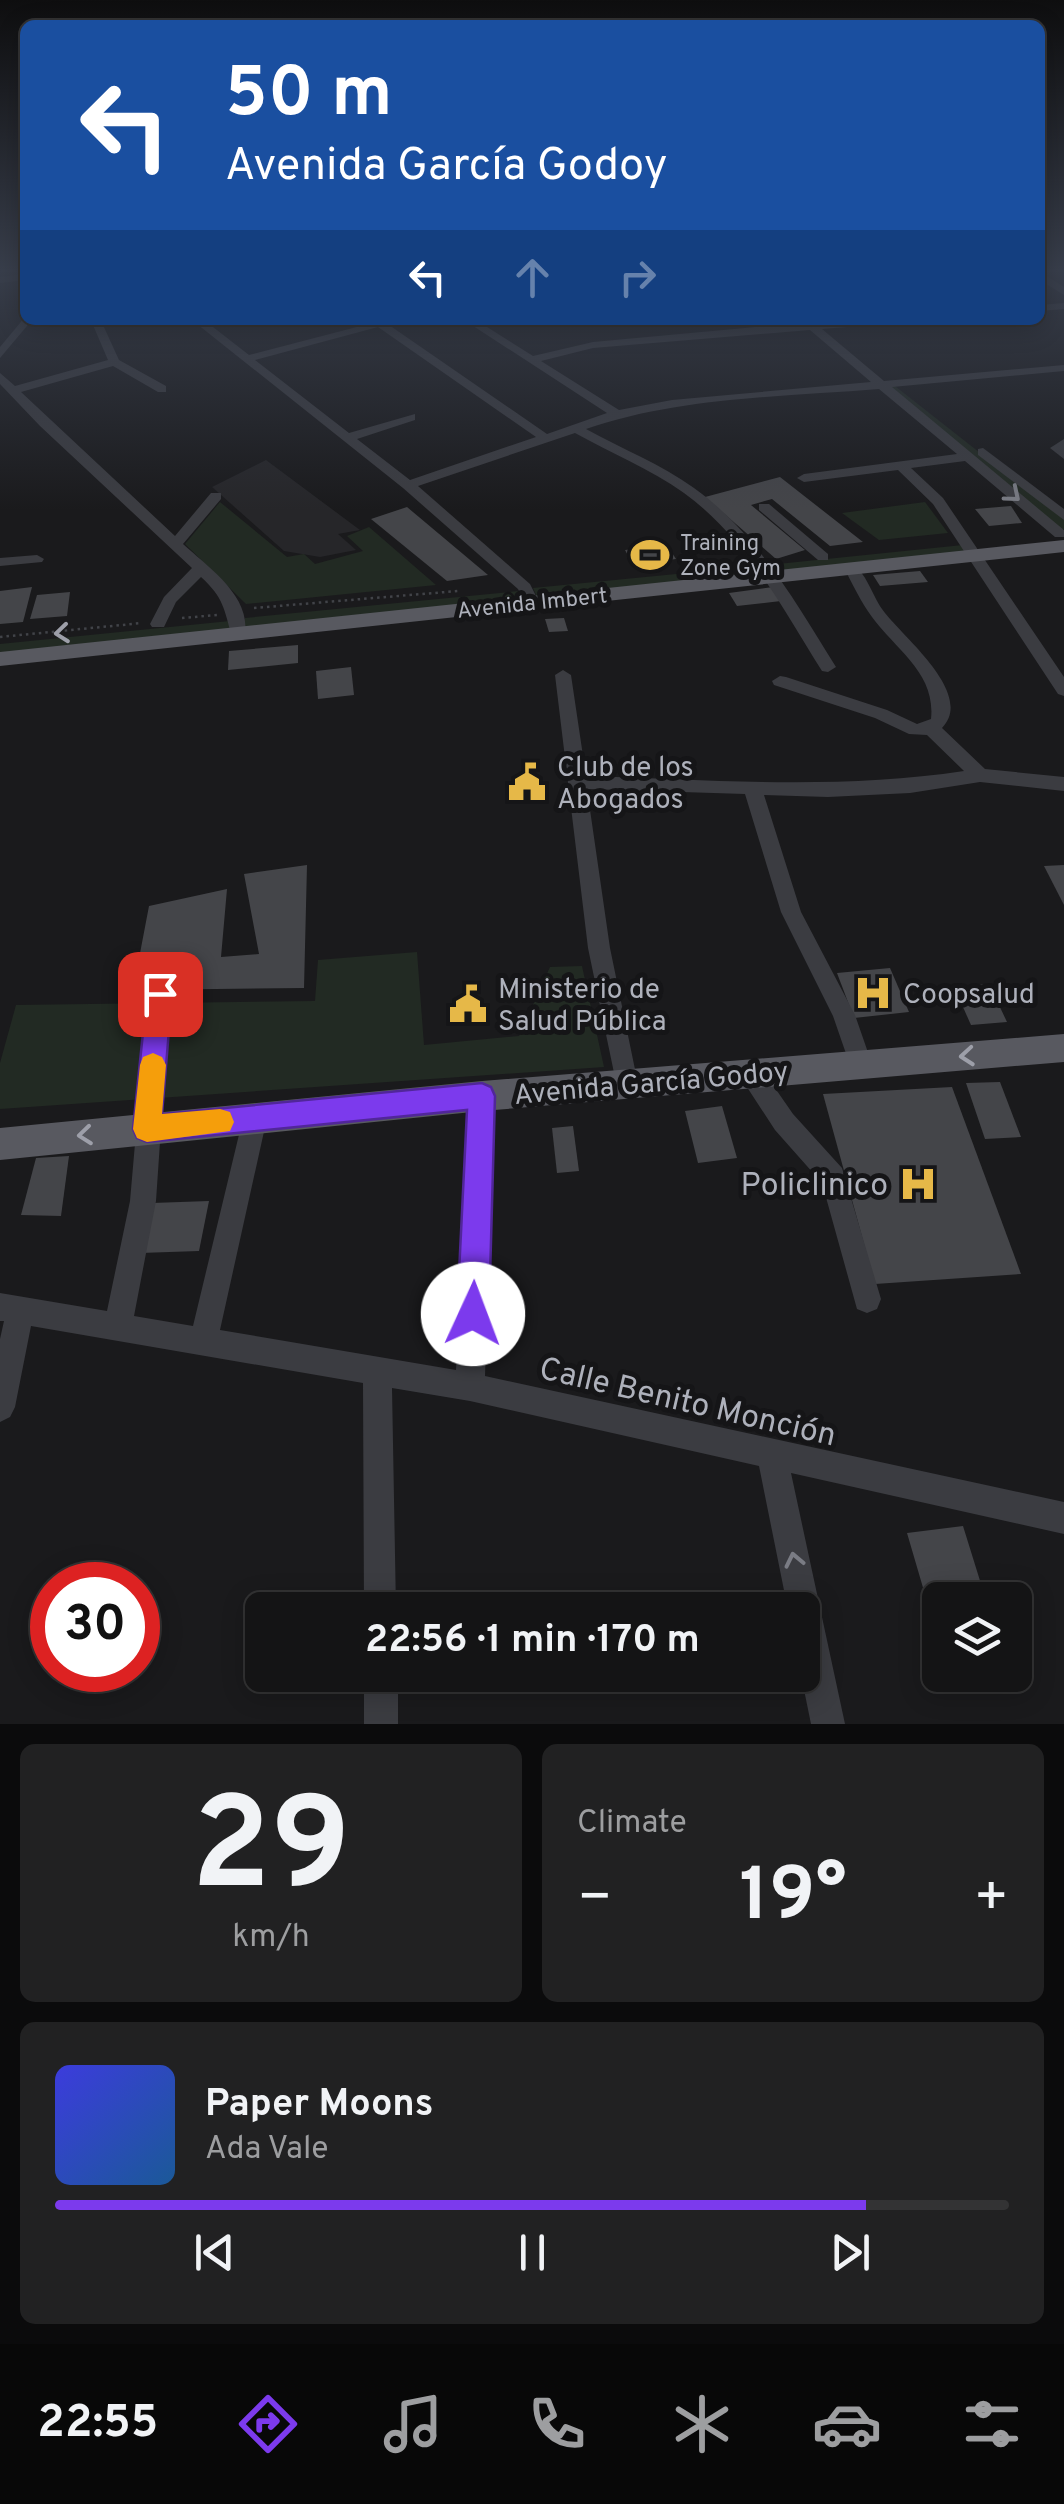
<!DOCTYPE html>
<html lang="en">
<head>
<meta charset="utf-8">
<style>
	body { margin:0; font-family:Overpass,sans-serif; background:#212122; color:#f1f3f6; height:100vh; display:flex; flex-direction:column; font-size:38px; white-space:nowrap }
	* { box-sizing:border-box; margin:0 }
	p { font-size:32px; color:#9d9ea0 }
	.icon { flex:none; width:55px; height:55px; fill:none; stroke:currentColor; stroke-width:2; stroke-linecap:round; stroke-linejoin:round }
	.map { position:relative; height:1724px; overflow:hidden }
	.drawer { display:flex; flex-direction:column; gap:20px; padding:20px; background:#0b0b0c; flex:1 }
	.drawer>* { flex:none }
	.top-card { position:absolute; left:20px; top:20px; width:1025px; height:305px; border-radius:15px; box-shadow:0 5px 25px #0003,0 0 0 2px #333334; background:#1a4fa0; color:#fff; overflow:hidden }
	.controls { position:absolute; left:922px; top:1582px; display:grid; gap:20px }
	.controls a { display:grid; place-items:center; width:110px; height:110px; border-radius:15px; background:#141415; box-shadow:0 5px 25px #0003,0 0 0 2px #333334; font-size:50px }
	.speed { position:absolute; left:30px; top:1562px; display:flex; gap:20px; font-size:50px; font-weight:700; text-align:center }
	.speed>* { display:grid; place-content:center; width:130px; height:130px; border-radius:50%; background:#141415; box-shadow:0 5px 25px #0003,0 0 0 2px #333334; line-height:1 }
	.speed .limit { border:15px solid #d22; background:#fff; color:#111 }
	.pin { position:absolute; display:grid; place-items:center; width:85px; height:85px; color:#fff; margin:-42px; border-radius:20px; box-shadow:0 5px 15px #0006 }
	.me { position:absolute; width:110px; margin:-55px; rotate:2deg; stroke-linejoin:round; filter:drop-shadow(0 0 8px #0008) }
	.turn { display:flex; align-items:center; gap:35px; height:210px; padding:0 40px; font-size:45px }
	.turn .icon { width:130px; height:130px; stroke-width:2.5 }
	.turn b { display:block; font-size:70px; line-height:85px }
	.lanes { display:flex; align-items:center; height:95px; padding:0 40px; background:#0003; justify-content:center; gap:50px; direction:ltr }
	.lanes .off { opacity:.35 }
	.big { font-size:75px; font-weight:700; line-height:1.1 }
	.drawer .widget { flex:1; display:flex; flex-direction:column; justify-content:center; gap:15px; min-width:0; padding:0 35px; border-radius:15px; background:#212122 }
	.drawer .dial { align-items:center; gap:0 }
	.dial b { font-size:130px; line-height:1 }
	.song { display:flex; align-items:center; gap:30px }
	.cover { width:120px; height:120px; border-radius:15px; background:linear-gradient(135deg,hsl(240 70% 55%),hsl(210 70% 35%)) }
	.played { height:10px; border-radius:5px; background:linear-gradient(90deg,#7c3aed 85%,#333334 85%) }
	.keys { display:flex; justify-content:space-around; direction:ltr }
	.heat { display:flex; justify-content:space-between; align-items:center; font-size:55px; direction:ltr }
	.drawer .tiles { flex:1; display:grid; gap:20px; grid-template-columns:1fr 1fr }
	.widget:last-child { grid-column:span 2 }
	.trip { position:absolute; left:245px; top:1592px; width:575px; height:100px; border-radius:15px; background:#141415; box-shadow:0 5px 25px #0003,0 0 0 2px #333334; font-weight:700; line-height:100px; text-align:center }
	.tabs { display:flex; height:160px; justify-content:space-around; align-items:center; background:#080808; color:#9d9ea0 }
	.tabs .icon { width:70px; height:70px }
	.tabs .selected { color:#7c3aed }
	.tabs b { font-size:45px; color:#f1f3f6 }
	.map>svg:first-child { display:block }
	.built { fill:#262629 }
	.green { fill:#222a23 }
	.building { fill:#444549 }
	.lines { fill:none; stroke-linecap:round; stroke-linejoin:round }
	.path { stroke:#414348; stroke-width:2.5; stroke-dasharray:2.5 4; stroke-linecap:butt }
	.minor { fill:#3b3c41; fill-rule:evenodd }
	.major { fill:#585960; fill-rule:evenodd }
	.oneway { stroke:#7a7c84 }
	.oneway2 { stroke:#9d9fa9 }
	.route { fill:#7c3aed; stroke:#51269a; stroke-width:2.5 }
	.slow { fill:#f59e0b }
	.labels { text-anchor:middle; stroke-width:10; stroke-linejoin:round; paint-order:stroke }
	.far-poi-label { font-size:22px; fill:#aeb1bb; stroke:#151517; text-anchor:start }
	.far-street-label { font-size:22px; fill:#aeb1bb; stroke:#151517 }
	.poi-label { font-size:28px; fill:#aeb1bb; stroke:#151517; text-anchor:start }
	.street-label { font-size:28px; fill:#aeb1bb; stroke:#151517 }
	.near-poi-label { font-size:32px; fill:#aeb1bb; stroke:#151517; text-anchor:end }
	.near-street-label { font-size:32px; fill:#aeb1bb; stroke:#151517 }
</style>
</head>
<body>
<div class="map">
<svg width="1064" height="1724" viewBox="0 0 1064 1724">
	<rect width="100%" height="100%" fill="#1a1a1c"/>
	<!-- built -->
	<polygon class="built" points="266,460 360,530 338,534 356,550 320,557 284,551 212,487"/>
	<!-- green -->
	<g class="green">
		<polygon points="885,386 895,386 1064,519 1064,529 1058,530"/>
		<polygon points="220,502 287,557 304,554 315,564 363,551 347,536 369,527 436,585 246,604 185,544"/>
		<polygon points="925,502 948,533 879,540 842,513"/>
		<polygon points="963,545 966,552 773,573 768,565"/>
		<polygon points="758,566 760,573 537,597 533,588"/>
		<polygon points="519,591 522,599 245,628 245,618"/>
		<polygon points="230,621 232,629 0,654 0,644"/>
		<polygon points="417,952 424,1045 519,1036 550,967 582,966 604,1067 0,1109 0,1063 16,1005 315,1001 318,960"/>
	</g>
	<!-- building -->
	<g class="building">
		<polygon points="780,477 863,542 830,546 772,499 751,505 805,550 776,559 705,497"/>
		<polygon points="1011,506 1022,523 989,526 975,509"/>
		<polygon points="407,507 488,575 447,581 371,519"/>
		<polygon points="667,545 676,559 633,565 625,550"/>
		<polygon points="920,571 928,582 880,586 873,575"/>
		<polygon points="32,587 23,622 0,624 0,591"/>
		<polygon points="773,587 781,601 737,606 729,593"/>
		<polygon points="70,592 67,616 30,619 37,595"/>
		<polygon points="564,618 568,631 549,632 545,619"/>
		<polygon points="298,645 298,663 228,670 229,651"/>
		<polygon points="351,667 354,695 318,699 316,671"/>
		<polygon points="307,865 304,988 133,990 149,906 227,889 221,957 259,954 244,874"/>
		<polygon points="1064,865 1064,905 1044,866"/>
		<polygon points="890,968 909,1012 854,1018 837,973"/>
		<polygon points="989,984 1007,1022 971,1025 954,987"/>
		<polygon points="1000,1082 1021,1137 985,1139 966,1083"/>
		<polygon points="952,1087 1021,1274 875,1284 823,1094"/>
		<polygon points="722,1106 737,1158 698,1163 685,1111"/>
		<polygon points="573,1126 579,1171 557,1173 552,1128"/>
		<polygon points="69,1156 61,1216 21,1215 36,1158"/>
		<polygon points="209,1201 199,1251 140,1253 152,1203"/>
		<polygon points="963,1526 986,1600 940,1600 940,1632 936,1632 907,1533"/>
	</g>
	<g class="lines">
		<!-- path -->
		<g class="path">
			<polyline points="254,608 458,591"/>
			<polyline points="182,618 217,615"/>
			<polyline points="0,637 142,623"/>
		</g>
		<!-- minor -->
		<g class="minor">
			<polygon points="1040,272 1064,287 1064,295 1040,280"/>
			<polygon points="25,274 25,280 0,283 0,277"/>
			<polygon points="1064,303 1064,309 1040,311 1040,305"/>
			<polygon points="25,317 25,320 32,320 0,358 0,347"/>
			<path d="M192 320H204L249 355 372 323 370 320H390L389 325 547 434 607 413 464 320H476L533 356 593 342 810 322 903 320 898 323 822 329 884 381 1064 365V371L892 387 1064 530V537H1055L965 461 911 468 943 498 1064 677V696L1058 694 933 504 898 470 804 482 797 478 804 474 957 454 879 389C782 397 679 397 586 429 622 449 661 464 694 488 757 533 796 603 836 667L828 672 822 671C782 607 746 538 684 493 650 469 611 453 575 433L418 486 530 584 539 602 531 607 526 605 518 589 403 488ZM378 327 536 437 410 480 357 439 415 420V414L349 433 255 360ZM810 330 871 382 672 400 619 410 541 361 593 348Z"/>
			<path d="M98 322 103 325 119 360 166 386V392H158L113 366 21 392 175 536 211 493H221V499L183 544C208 567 254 598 244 637H232C224 609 224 598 201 577L176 602 164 627H152L150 624 164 597 192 568 40 426 0 384V373L15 386 108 360 93 325Z"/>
			<polygon points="1064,439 1064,459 1050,448"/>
			<polygon points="983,448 1064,509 1064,520 978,455 978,449"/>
			<polygon points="759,504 769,504 828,554 828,560 818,560 759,510"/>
			<polygon points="37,555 44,559 42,562 0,566 0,558"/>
			<path d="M851 564C866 571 872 595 882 609 900 635 976 693 942 728L985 769 1064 777V791L980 782 910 793 828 797 764 795 801 912 855 1015 872 1064 868 1071 860 1075 852 1071 833 1016 781 912 745 794 587 789 610 948 638 1084 634 1092 626 1095 618 1092 588 948 555 675 563 670 571 675 586 776C712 780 839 790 964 771L927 735 909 734 875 718 774 685 772 681 780 676 786 677 887 710 917 724 931 719C936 673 896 650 872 617 861 602 853 585 844 568Z"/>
			<polygon points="159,985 167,988 170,995 156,1201 134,1316 193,1326 243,1118 246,1110 255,1107 264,1110 267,1118 220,1330 456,1370 470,1096 474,1088 482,1085 490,1088 494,1096 485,1376 1064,1502 1064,1534 791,1473 845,1724 811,1724 801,1675 802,1610 788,1610 759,1466 470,1401 392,1388 396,1610 364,1610 363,1383 31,1326 15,1407 10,1417 0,1422 0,1339 4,1321 0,1321 0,1293 107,1311 130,1201 148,995 151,988"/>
			<polygon points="751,1062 759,1065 793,1114 842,1168 881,1299 877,1309 867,1313 857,1309 822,1183 775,1130 743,1081 739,1073 743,1065"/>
			<rect x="364" y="1675" width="34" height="49"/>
		</g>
		<!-- major -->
		<g class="major">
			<polygon points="1064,540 1064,552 0,666 0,652"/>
			<polygon points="1064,1034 1064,1062 482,1111 0,1160 0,1128 482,1081"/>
		</g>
	</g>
	<!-- one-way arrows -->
	<defs><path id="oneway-chevron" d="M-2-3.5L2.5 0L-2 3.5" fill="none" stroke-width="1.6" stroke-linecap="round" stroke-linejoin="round" transform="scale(2.5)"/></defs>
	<g class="oneway">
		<use href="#oneway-chevron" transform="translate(1013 495) rotate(40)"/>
		<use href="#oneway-chevron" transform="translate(794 1560) rotate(-102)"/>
	</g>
	<g class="oneway2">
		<use href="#oneway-chevron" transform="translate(62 633) rotate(174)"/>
		<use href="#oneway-chevron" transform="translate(967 1056) rotate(175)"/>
		<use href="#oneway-chevron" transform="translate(85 1135) rotate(174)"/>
	</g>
	<!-- sky -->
	<linearGradient id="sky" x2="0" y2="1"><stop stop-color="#0e0e0f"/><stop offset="0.53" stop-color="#383e4b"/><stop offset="1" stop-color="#383e4b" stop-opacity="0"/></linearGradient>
	<rect width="1064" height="510" fill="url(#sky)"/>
	<!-- route -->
	<polygon class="route" points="160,984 168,987 172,994 162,1114 482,1083 491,1087 495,1096 489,1314 484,1325 473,1330 462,1325 457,1314 467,1110 147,1142 137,1138 133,1129 147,994 151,987"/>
	<!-- slow -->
	<polygon class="slow" points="153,1053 162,1057 166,1065 162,1114 220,1109 230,1112 234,1122 230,1131 147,1142 137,1138 133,1129 140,1065 143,1057"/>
	<!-- icons -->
	<defs>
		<g id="stadium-bare" transform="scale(3)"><path d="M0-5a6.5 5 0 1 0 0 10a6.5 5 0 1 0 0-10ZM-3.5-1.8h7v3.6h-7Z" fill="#e6b848" stroke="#151517" stroke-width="2.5" paint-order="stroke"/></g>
		<g id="civic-bare" transform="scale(3)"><path d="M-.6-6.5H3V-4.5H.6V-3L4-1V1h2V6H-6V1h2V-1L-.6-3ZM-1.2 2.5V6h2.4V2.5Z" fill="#e6b848" stroke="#151517" stroke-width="2.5" paint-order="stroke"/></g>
		<g id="hospital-bare" transform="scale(3)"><path d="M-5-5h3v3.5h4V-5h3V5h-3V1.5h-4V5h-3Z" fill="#e6b848" stroke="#151517" stroke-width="2.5" paint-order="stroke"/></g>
	</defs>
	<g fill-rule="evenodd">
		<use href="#stadium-bare" x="650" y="555"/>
		<use href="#civic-bare" x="527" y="782"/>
		<use href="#hospital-bare" x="873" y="993"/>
		<use href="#civic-bare" x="468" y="1004"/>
		<use href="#hospital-bare" x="918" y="1184"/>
	</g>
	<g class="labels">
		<!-- far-poi labels -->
		<g class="far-poi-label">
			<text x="680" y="550">Training<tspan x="680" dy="25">Zone Gym</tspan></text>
		</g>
		<!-- far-street labels -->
		<g class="far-street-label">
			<text transform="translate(532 602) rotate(-6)" y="8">Avenida Imbert</text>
		</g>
		<!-- poi labels -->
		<g class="poi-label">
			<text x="557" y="776">Club de los<tspan x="557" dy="32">Abogados</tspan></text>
			<text x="498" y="998">Ministerio de<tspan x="498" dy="32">Salud Pública</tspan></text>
			<text x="903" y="1003">Coopsalud</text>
		</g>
		<!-- street labels -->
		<g class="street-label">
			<text transform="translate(651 1082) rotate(-5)" y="10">Avenida García Godoy</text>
		</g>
		<!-- near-poi labels -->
		<g class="near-poi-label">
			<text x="888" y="1195">Policlinico</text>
		</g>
		<!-- near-street labels -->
		<g class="near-street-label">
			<text transform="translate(688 1401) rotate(13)" y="11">Calle Benito Monción</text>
		</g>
	</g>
</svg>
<div class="controls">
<a><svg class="icon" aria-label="layers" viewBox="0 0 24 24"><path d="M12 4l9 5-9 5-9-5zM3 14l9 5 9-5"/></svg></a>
</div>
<div class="speed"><div class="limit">30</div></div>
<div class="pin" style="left:160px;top:994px;background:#d93025"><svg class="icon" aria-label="arrive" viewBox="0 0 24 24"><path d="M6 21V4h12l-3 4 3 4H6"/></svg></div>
<svg class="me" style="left:473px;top:1314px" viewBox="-20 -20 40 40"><circle r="19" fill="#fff"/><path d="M0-13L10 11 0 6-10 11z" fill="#7c3aed"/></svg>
<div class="trip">22:56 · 1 min · 170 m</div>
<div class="top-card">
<div class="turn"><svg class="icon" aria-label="left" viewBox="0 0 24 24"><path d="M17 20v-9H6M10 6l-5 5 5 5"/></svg><div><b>50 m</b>Avenida García Godoy</div></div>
<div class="lanes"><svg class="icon" aria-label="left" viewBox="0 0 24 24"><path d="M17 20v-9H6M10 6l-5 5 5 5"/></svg><svg class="icon off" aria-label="ahead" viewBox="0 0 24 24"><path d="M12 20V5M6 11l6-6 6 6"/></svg><svg class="icon off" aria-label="right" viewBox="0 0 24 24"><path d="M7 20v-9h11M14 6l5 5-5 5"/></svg></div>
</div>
</div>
<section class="drawer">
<div class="tiles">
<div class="widget dial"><b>29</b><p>km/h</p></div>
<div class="widget"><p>Climate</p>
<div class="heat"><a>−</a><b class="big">19°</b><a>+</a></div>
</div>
<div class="widget">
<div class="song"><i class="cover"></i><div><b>Paper Moons</b><p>Ada Vale</p></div></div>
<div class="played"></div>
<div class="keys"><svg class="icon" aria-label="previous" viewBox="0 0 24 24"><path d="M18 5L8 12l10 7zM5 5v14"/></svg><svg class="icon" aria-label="pause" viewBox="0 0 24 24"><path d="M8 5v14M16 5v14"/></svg><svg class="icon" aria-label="next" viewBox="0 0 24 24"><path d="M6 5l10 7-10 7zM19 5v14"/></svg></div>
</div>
</div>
</section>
<nav class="tabs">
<b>22:55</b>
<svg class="icon selected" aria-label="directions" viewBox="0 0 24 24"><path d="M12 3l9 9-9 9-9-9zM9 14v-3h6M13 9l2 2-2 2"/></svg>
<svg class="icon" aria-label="music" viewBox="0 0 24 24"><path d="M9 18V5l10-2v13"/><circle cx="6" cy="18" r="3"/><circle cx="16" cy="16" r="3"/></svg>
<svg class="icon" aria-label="phone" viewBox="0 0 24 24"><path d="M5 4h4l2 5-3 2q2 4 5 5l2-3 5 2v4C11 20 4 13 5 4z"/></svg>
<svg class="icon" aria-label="climate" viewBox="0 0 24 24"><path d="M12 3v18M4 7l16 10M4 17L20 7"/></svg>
<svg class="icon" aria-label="car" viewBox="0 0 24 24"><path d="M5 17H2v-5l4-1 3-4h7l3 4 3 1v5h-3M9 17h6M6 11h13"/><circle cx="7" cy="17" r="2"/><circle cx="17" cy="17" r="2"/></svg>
<svg class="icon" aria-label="filters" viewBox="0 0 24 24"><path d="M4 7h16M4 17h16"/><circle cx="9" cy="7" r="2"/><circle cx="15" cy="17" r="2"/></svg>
</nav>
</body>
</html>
